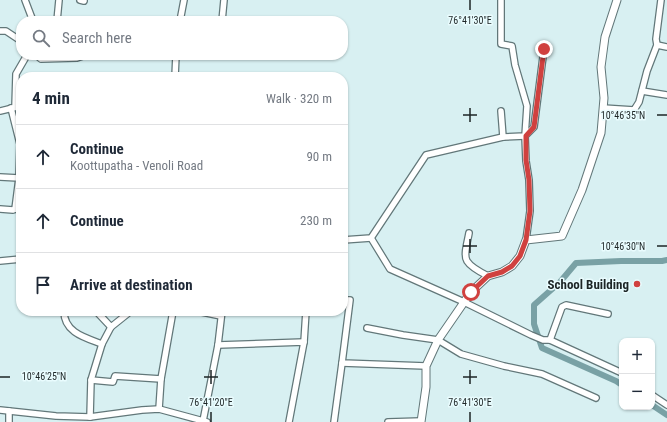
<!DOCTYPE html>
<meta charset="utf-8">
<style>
body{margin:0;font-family:"Roboto Condensed",sans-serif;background:#f6f6f7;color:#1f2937}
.controls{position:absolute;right:12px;bottom:12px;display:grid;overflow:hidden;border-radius:8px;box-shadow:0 1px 3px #0004}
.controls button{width:36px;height:36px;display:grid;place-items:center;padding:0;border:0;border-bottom:1px solid #e0e1e3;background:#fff;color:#1f2937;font:20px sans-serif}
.stop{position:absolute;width:12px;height:12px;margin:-9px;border:3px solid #d0413f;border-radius:50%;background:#fff}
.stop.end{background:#d0413f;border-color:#fff;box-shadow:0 1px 4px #0008}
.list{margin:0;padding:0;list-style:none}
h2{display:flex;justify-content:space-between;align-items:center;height:52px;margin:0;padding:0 16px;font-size:17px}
h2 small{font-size:13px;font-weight:400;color:#747a83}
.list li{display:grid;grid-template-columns:26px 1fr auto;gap:12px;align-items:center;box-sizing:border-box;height:64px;padding:0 16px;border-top:1px solid #e0e1e3}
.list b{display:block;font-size:15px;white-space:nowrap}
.list p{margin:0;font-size:13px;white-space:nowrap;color:#747a83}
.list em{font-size:13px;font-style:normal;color:#747a83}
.icon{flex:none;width:22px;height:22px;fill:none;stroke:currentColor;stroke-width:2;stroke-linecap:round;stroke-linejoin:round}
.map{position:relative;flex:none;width:667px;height:422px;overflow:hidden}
.search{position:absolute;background:#fff;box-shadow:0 1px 3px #0004;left:16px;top:16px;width:332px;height:44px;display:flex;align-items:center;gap:10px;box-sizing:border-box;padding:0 14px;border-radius:16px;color:#747a83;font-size:15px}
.panel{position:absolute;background:#fff;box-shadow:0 1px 3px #0004;left:16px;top:72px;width:332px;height:244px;border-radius:16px}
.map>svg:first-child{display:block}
</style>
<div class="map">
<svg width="667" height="422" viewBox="0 0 667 422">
<rect width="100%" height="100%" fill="#d8f0f2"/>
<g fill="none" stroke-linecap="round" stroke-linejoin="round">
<!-- canal -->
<g stroke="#79a1a5" stroke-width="6">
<path d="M622 385 616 381 542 348 534 324V305L560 282 576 263 621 261H662L667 260"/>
<path d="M652 405 667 415"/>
</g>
<defs>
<g id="minor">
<path d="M25 0 33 21"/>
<path d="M80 0 84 1V0"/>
<path d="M57 21 59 0"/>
<path d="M180 21 184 0"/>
<path d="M222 21 224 0"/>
<path d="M0 31H6L21 41"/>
<path d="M657 45 667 47"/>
<path d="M36 55 41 59 77 58 86 55"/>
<path d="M175 77 176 55"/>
<path d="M642 91 667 95"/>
<path d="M15 107 16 74 27 55"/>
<path d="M603 108 634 110 639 102 647 71 657 45 656 39 661 0"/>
<path d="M0 111 21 106"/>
<path d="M501 111 503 137"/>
<path d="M0 177 19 178"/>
<path d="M0 209 13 210 15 209 19 178 20 144 11 108"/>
<path d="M15 209 21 210"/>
<path d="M469 233C468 240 463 255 467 261 470 266 482 273 488 276"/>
<path d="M371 238 390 269 464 302 531 335 543 340H550L622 373"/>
<path d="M343 240 371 238 426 155 503 137 525 136 527 106 515 65 512 46 501 44V0"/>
<path d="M526 240 530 211 529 180 526 161 525 136 534 127 544 49"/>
<path d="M0 261 21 259"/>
<path d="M343 300H350L342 363 426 366"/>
<path d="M64 311C64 333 86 338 102 344"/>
<path d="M96 311 111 327 131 311"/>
<path d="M197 311 221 316"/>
<path d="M367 328 403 335 438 340 461 354 504 366 542 374 596 398"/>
<path d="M550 340 562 307 566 305 608 314"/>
<path d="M304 342 306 311"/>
<path d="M218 345 304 342 289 422"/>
<path d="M91 380 113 382 115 376 161 379"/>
<path d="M652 395 667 405"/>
<path d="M159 409 161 379 173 311H174"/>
<path d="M0 410 56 416 90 417 142 410 159 409 207 422"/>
<path d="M90 417 91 380 102 344 111 327"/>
<path d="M203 421 218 345 222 311"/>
<path d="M9 422V411"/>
<path d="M334 422 342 363"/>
<path d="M388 422 421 421"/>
</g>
<path id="tertiary" d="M421 422 426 387V366L438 340 471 292 488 276 502 272 512 266 520 256 526 240 562 236 582 190 601 133 604 98 601 67 605 37 617 0"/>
</defs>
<!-- minor casing -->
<use href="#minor" stroke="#627779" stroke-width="8"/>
<!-- tertiary casing -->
<use href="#tertiary" stroke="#627779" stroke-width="9"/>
<!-- minor -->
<use href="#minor" stroke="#fff" stroke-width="5.5"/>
<!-- tertiary -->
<use href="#tertiary" stroke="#fff" stroke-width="7"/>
</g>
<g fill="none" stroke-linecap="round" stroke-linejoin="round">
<!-- route -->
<path stroke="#d0413f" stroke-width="5" d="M471 292 488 276 502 272 512 266 520 256 526 240 530 211 529 180 526 160V136L534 127 544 49"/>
</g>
<!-- ticks -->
<path fill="none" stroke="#1d2526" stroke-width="1.5" d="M470 0V10M470 108V122M463 115H477M657 115H667M470 239V253M463 246H477M657 246H667M211 370V384M470 370V384M0 377H10M204 377H218M463 377H477M211 412V422M470 412V422"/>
<!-- markers -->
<circle fill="#d0413f" stroke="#e9fcfe" stroke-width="1.5" cx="637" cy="284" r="4"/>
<g text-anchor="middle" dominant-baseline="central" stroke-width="3" stroke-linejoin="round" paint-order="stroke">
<!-- poi labels -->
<g font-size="13" font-weight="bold" fill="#1d2526" stroke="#e9fcfe" text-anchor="end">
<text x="629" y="284">School Building</text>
</g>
</g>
<g font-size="10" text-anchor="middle" fill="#1d2526" stroke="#e9fcfe" stroke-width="3" stroke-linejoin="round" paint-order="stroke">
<text x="470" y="24">76°41'30"E</text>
<text x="623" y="119">10°46'35"N</text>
<text x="623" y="250">10°46'30"N</text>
<text x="44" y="380">10°46'25"N</text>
<text x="211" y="406">76°41'20"E</text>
<text x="470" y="406">76°41'30"E</text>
</g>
</svg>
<div class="controls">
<button>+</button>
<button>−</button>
</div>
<div class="stop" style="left:471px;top:292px"></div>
<div class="stop end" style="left:544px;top:49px"></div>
<div class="search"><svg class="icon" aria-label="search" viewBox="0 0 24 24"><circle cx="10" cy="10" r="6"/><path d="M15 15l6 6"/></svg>Search here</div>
<section class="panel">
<h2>4 min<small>Walk · 320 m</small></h2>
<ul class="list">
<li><svg class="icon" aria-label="ahead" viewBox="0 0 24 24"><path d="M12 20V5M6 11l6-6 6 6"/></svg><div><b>Continue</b><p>Koottupatha - Venoli Road</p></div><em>90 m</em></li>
<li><svg class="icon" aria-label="ahead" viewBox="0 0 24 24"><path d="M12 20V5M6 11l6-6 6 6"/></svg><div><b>Continue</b></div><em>230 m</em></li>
<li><svg class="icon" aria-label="arrive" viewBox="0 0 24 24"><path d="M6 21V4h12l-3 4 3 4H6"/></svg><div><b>Arrive at destination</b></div></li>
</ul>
</section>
</div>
